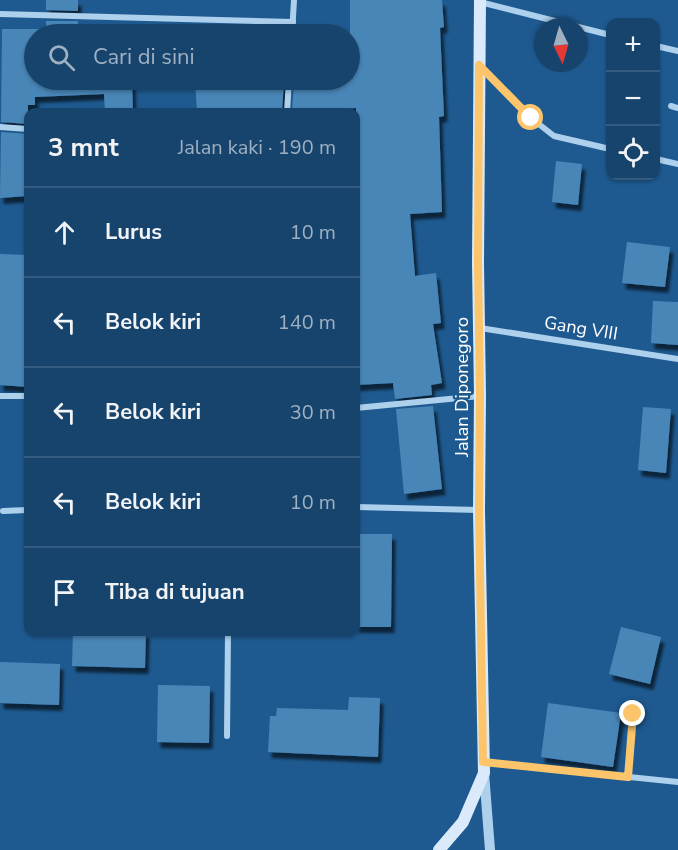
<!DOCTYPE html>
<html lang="id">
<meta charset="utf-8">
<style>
body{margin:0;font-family:"Nunito Sans",sans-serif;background:#234e74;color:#f1f3f6}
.controls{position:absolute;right:18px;top:18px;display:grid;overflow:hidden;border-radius:12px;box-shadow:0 2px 4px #0004}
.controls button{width:54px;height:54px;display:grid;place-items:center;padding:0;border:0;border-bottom:2px solid #355c7f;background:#16446c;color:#f1f3f6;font:30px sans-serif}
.compass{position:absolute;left:534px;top:18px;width:54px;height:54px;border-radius:50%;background:#16446c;box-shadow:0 2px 4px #0004;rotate:175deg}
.stop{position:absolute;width:18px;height:18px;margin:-14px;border:4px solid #fcc56c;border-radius:50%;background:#fff}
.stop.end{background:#fcc56c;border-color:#fff;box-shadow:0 2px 6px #0008}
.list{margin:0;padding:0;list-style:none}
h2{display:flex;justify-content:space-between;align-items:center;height:78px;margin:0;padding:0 24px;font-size:26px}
h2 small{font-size:20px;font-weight:400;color:#9eb0c2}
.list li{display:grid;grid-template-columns:39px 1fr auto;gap:18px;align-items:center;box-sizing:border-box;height:90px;padding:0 24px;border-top:2px solid #355c7f}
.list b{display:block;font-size:22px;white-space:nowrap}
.list em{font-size:20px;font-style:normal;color:#9eb0c2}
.icon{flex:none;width:33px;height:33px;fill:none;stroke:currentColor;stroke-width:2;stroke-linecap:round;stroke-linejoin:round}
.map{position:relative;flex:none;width:678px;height:850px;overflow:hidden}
.search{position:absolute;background:#16446c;box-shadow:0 2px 4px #0004;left:24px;top:24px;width:336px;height:66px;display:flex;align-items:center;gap:15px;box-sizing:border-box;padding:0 21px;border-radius:33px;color:#9eb0c2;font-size:22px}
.panel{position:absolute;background:#16446c;box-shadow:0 2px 4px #0004;left:24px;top:108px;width:336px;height:528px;border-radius:12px}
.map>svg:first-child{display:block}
</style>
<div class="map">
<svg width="678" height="850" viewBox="0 0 678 850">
<defs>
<filter id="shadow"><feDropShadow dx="3.5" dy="6" stdDeviation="1.5" flood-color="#0009"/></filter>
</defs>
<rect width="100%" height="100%" fill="#1e5a90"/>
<!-- building -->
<g fill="#4a86b8" filter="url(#shadow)">
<path d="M46 0H78V11L46 10Z"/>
<path d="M350 0H442L444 27 440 28 444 116 439 117 442 212 410 214 415 276 436 273 441 323 433 324 442 383 431 385 432 395 395 399 393 383 356 385V108L292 111 294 82 353 79 350 49Z"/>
<path d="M46 21H78V25L117 24V34H34V80H132L133 112H105L104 94 35 97V105H28V124L1 122 2 29H46Z"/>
<path d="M195 80H273V83L284 82 282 111 273 112H197Z"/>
<path d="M1 132 28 134V196L0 198Z"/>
<path d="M556 161 582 164 578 205 552 202Z"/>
<path d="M627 242 670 247 665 287 622 283Z"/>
<path d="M0 254 28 255V387L0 385Z"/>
<path d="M653 301 678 302V345L651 343Z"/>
<path d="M433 406 442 489 404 494 396 409Z"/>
<path d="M643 407 671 409 666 473 638 470Z"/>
<path d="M356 534H392L391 627H356Z"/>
<path d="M621 627 661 637 650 684 609 674Z"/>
<path d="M73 632H146L145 668 72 666Z"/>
<path d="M0 662 60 664 59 705 0 703Z"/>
<path d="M158 685 210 686 209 743 157 742Z"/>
<path d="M349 697 380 698 378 757 268 752 270 716H276L277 708 348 710Z"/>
<path d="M548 703 621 713 613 767 541 757Z"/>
</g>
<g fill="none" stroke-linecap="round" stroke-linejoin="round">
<!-- service -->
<path stroke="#add0ed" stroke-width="4.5" d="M628 777 633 714"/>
<!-- minor -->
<g stroke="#add0ed" stroke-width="6">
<path d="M480 2 610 35"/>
<path d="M0 14 293 22"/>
<path d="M292 34 294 0"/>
<path d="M656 46 678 51"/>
<path d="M481 67 531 118 554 136 610 149"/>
<path d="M671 106 678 108"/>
<path d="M287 112 289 80"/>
<path d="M0 127 28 129"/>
<path d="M656 159 678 164"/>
<path d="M480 328 678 359"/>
<path d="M0 396H28"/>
<path d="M356 408 480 396"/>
<path d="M356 507 479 510"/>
<path d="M3 511 28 510"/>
<path d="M227 736 228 632"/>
<path d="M483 762 678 782"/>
</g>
<!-- tertiary -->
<path stroke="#add0ed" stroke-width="10" d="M484 773 490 850"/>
<!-- secondary -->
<path stroke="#daeafa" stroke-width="12" d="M439 850 463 822 484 773 479 510 480 396 478 263 480 0"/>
</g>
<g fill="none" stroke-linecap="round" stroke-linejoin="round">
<!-- route -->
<path stroke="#fcc56c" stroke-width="8" d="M531 118 479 65 478 263 480 396 479 510 483 762 628 777 633 714"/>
</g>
<g text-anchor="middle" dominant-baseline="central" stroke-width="4.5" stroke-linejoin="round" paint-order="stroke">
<!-- street labels -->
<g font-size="18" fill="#fff" stroke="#1e5a90">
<text transform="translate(581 328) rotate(9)">Gang VIII</text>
<text transform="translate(462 387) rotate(-90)">Jalan Diponegoro</text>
</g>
</g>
</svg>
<div class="controls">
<button>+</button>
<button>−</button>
<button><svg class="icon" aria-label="locate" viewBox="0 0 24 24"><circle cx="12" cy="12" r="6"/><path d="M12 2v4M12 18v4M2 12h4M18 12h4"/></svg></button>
</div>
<svg class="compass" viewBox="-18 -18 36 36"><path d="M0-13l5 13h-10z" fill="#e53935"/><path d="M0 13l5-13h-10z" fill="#9eb0c2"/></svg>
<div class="stop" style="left:531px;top:118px"></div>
<div class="stop end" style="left:633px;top:714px"></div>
<div class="search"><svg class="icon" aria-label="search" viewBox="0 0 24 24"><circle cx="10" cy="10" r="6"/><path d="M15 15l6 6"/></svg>Cari di sini</div>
<section class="panel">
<h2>3 mnt<small>Jalan kaki · 190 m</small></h2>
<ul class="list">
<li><svg class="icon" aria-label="ahead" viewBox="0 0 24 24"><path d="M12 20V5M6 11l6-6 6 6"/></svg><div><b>Lurus</b></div><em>10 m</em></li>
<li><svg class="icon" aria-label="left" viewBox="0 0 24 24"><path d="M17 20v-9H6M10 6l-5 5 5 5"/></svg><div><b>Belok kiri</b></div><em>140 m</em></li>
<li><svg class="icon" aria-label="left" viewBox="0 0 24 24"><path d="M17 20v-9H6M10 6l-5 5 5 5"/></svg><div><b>Belok kiri</b></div><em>30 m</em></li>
<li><svg class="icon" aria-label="left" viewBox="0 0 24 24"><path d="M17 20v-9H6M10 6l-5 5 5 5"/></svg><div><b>Belok kiri</b></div><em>10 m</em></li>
<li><svg class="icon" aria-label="arrive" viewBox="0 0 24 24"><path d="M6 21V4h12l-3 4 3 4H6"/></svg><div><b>Tiba di tujuan</b></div></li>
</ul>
</section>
</div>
